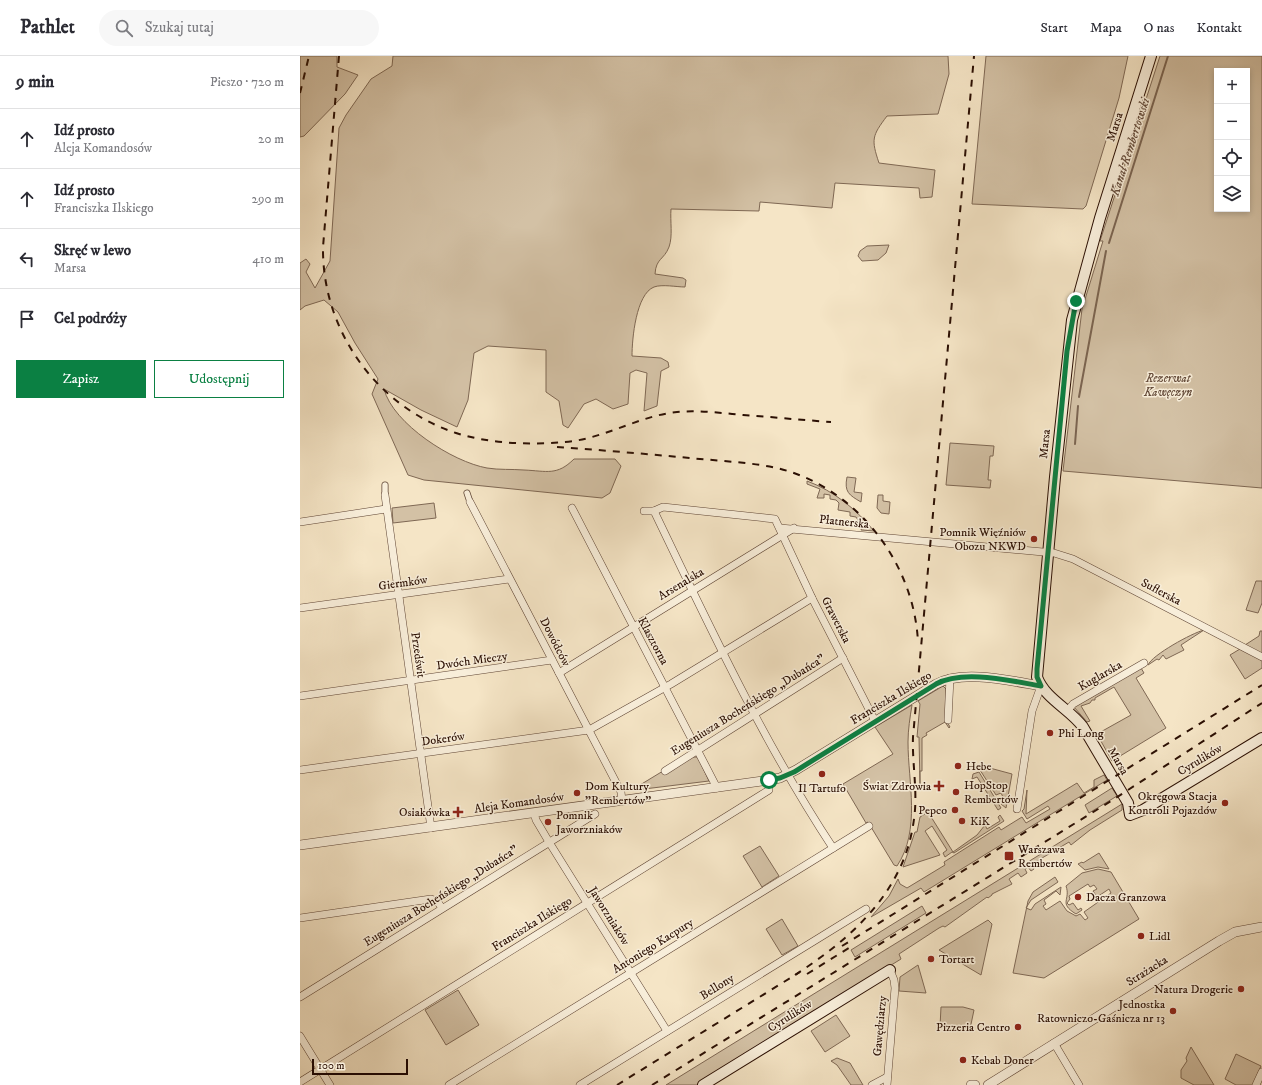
<!DOCTYPE html>
<html lang="pl">
<meta charset="utf-8">
<style>
body{margin:0;font-family:"IM FELL DW Pica",serif;background:#f7f7f7;color:#2b2b33}
.controls{position:absolute;right:12px;top:12px;display:grid;overflow:hidden;border-radius:0px;box-shadow:0 2px 6px #0003}
.controls button{width:36px;height:36px;display:grid;place-items:center;padding:0;border:0;border-bottom:1px solid #e1e1e2;background:#fff;color:#2b2b33;font:20px sans-serif}
.scale{position:absolute;left:12px;bottom:10px;width:96px;box-sizing:border-box;padding-left:4px;border:2px solid #2b0f03;border-top:0;font-size:11px;line-height:14px;white-space:nowrap;color:#2b0f03;-webkit-text-stroke:3px #f8eeda;paint-order:stroke}
.stop{position:absolute;width:12px;height:12px;margin:-9px;border:3px solid #0b8043;border-radius:50%;background:#fff}
.stop.end{background:#0b8043;border-color:#fff;box-shadow:0 1px 4px #0008}
.list{margin:0;padding:0;list-style:none}
h2{display:flex;justify-content:space-between;align-items:center;height:52px;margin:0;padding:0 16px;font-size:17px}
h2 small{font-size:13px;font-weight:400;color:#7c7c81}
.list li{display:grid;grid-template-columns:26px 1fr auto;gap:12px;align-items:center;box-sizing:border-box;height:60px;padding:0 16px;border-top:1px solid #e1e1e2}
.list b{display:block;font-size:15px;white-space:nowrap}
.list p{margin:0;font-size:13px;white-space:nowrap;color:#7c7c81}
.list em{font-size:13px;font-style:normal;color:#7c7c81}
.actions{display:flex;gap:8px;padding:12px 16px}
.actions a{flex:1;padding:9px 0;border:1px solid #0b8043;border-radius:0px;text-align:center;font-size:14px;color:#0b8043}
.actions .main{background:#0b8043;color:#fff}
.icon{flex:none;width:22px;height:22px;fill:none;stroke:currentColor;stroke-width:2;stroke-linecap:round;stroke-linejoin:round}
.map{position:relative;flex:none;width:962px;height:1029px;overflow:hidden}
header{display:flex;align-items:center;gap:24px;box-sizing:border-box;height:56px;padding:0 20px;background:#fff;border-bottom:1px solid #e1e1e2}
header strong{font-size:19px}
nav{display:flex;gap:22px;margin-inline-start:auto;font-size:14px}
.search{width:280px;height:36px;background:#f7f7f7;display:flex;align-items:center;gap:10px;box-sizing:border-box;padding:0 14px;border-radius:22px;color:#7c7c81;font-size:15px}
main{display:flex}
aside{flex:1;background:#fff}
.map>svg:first-child{display:block}
</style>
<header>
<strong>Pathlet</strong>
<div class="search"><svg class="icon" aria-label="search" viewBox="0 0 24 24"><circle cx="10" cy="10" r="6"/><path d="M15 15l6 6"/></svg>Szukaj tutaj</div>
<nav><a>Start</a><a>Mapa</a><a>O nas</a><a>Kontakt</a></nav>
</header>
<main>
<aside>
<h2>9 min<small>Pieszo · 720 m</small></h2>
<ul class="list">
<li><svg class="icon" aria-label="ahead" viewBox="0 0 24 24"><path d="M12 20V5M6 11l6-6 6 6"/></svg><div><b>Idź prosto</b><p>Aleja Komandosów</p></div><em>20 m</em></li>
<li><svg class="icon" aria-label="ahead" viewBox="0 0 24 24"><path d="M12 20V5M6 11l6-6 6 6"/></svg><div><b>Idź prosto</b><p>Franciszka Ilskiego</p></div><em>290 m</em></li>
<li><svg class="icon" aria-label="left" viewBox="0 0 24 24"><path d="M17 20v-9H6M10 6l-5 5 5 5"/></svg><div><b>Skręć w lewo</b><p>Marsa</p></div><em>410 m</em></li>
<li><svg class="icon" aria-label="arrive" viewBox="0 0 24 24"><path d="M6 21V4h12l-3 4 3 4H6"/></svg><div><b>Cel podróży</b></div></li>
</ul>
<div class="actions"><a class="main">Zapisz</a><a>Udostępnij</a></div>
</aside>
<div class="map">
<svg width="962" height="1029" viewBox="0 0 962 1029">
<rect width="100%" height="100%" fill="#f5e5c6"/>
<filter id="stains"><feTurbulence type="fractalNoise" baseFrequency=".005" numOctaves="4"/><feColorMatrix values="0 0 0 0 .2 0 0 0 0 .09 0 0 0 0 .02 0 0 0 .5 -.17"/></filter>
<radialGradient id="worn" r=".72"><stop offset=".6" stop-color="#630" stop-opacity="0"/><stop offset="1" stop-color="#630" stop-opacity=".3"/></radialGradient>
<!-- green -->
<g fill="#d3c1a5" stroke="#7f6854" fill-rule="evenodd">
<path d="M0 0H37V11L58 19 45 38 4 80 0 81Z"/>
<path d="M93 0H648L649 18 638 58 587 60C572 80 571 83 579 107L635 114 632 141 620 142 619 132 535 127 532 152 460 146 459 155 371 153C370 165 373 180 369 191 364 204 356 202 355 218L383 222 386 224 385 231C377 231 362 228 354 231 336 238 332 283 332 300L361 302 368 306 369 311 361 315 357 350 344 355 347 317 336 314 330 317 328 348 313 353 296 343 284 348 268 372 263 369 259 345 246 336V294L188 290 174 297 168 344 157 371 121 354 84 333C93 368 153 406 187 412 199 414 212 413 224 414 247 415 257 420 274 403H315L321 410 310 437 302 442 124 424 108 419 72 338 78 323 55 287 38 256 24 244 5 250 0 254V207L6 203 10 208 6 216 15 232 30 205 39 72 46 59 71 23 92 10Z"/>
<path d="M686 0H828L819 42 786 150 783 153 672 148Z"/>
<path d="M860 0H962V432L763 415 782 253 803 185H800ZM917 15H947V153H917Z"/>
<path d="M589 189 586 197 578 204 562 205 558 200 560 195 567 190Z"/>
<path d="M650 387 694 390 693 400H690L688 424H691L690 432 646 429Z"/>
<path d="M547 421 556 422 554 436 562 437 561 446C549 439 544 436 547 421Z"/>
<path d="M507 425C534 435 556 453 574 475L561 474 562 471 558 469V464L556 461 550 460V456L538 454 539 447 536 444 530 443V439L524 438V442H517L520 433 507 428Z"/>
<path d="M578 439H583V445L590 446 589 458 581 457 577 452Z"/>
<path d="M134 447 136 462 93 467 92 452Z"/>
<path d="M956 525H962V547L958 557 946 554Z"/>
<path d="M904 574 881 589 884 594 866 603 863 599 859 604 857 603 848 609C852 599 892 577 904 574Z"/>
<path d="M960 575H962V598L945 589 959 580Z"/>
<path d="M940 593 962 604V612L945 623 930 599Z"/>
<path d="M841 612 844 617 836 622 866 672 812 705 797 678 831 659 814 631 795 642V644H792L790 647 781 650 790 665 787 666 774 651Z"/>
<path d="M643 630 646 633V664L650 671 649 672 645 666 626 677 627 679 622 682V715H620V729L619 681H617L620 648 618 645Z"/>
<path d="M612 649C610 661 608 674 608 686 608 726 621 774 597 810L594 809 568 766 566 767 543 728 593 698 575 671Z"/>
<path d="M393 701H398L409 725 336 734 335 732 363 715Z"/>
<path d="M686 711 712 718 706 752 701 748 705 745 701 737 696 739 680 714Z"/>
<path d="M679 716 701 752 698 754 677 721 672 723 673 718Z"/>
<path d="M804 719 807 724 624 836 621 832 571 861 589 840 598 823 600 828 607 832 645 809 644 806 699 771 701 774 722 761 726 767 750 753 748 750 727 763 722 755 724 753 727 734 726 758 777 727 784 737 794 731V724Z"/>
<path d="M812 732 817 740 789 757 785 749Z"/>
<path d="M822 748V754L790 774 771 789 769 786 732 808 734 813 731 815 728 811 725 813 727 817 721 821 718 817 709 823 712 828 692 838V839L688 842 687 841 645 871 643 870 639 872 599 898 601 903 397 1029H366Z"/>
<path d="M628 756 653 796 677 779 685 769 687 773 700 765 698 761 700 759 704 765 654 797 652 796 645 801 643 797 647 794 632 770 625 775 640 799 603 811 615 776H617L620 761Z"/>
<path d="M460 790 479 820 462 831 443 800Z"/>
<path d="M799 797 809 813 798 811 785 814 778 808 782 806 783 807Z"/>
<path d="M798 813 811 816 839 863 744 922 713 917 728 845 733 836 755 821 758 826 731 844 726 852 731 854 735 848 761 831 760 839 756 835 744 844 746 848 743 850 746 854 760 845 767 855 776 860 780 858 785 864 788 862 784 856 811 837 809 833 797 841 793 835 797 833 794 829 790 831 788 828 769 840 770 843 767 847 769 849 773 847 778 854 781 852 782 854 776 858C758 847 771 844 766 830L782 817Z"/>
<path d="M622 850 626 857 555 901 551 894Z"/>
<path d="M482 863 498 890 482 899 466 873Z"/>
<path d="M688 864 692 868 681 919 639 894Z"/>
<path d="M618 909 626 937 599 935 600 921Z"/>
<path d="M158 934 179 969 146 989 125 954Z"/>
<path d="M641 951H663L674 954 670 973 640 971Z"/>
<path d="M536 959 550 980 525 996 511 975Z"/>
<path d="M891 991 914 1029H894L881 1022V1014L887 1005 886 1002Z"/>
<path d="M936 998 961 1010 953 1029H936L925 1023Z"/>
<path d="M537 1002 550 1007 563 1029H551L537 1009 531 1005Z"/>
</g>
<g fill="none" stroke-linecap="round" stroke-linejoin="round">
<!-- stream -->
<g stroke="#7b6450" stroke-width="2">
<path d="M809 187 868 0"/>
<path d="M779 341 806 195"/>
<path d="M775 388 778 350"/>
</g>
<defs>
<g id="pedestrian">
<path d="M167 437 170 446"/>
<path d="M85 439V429"/>
</g>
<g id="minor">
<path d="M85 439 131 772"/>
<path d="M170 446 321 736 322 745"/>
<path d="M272 452 417 732"/>
<path d="M344 455H354L363 451 475 463 512 542 575 665"/>
<path d="M354 455C409 569 463 686 533 792"/>
<path d="M0 466 86 453"/>
<path d="M480 472 754 497 773 503 962 601"/>
<path d="M0 552 209 523"/>
<path d="M259 617 494 472"/>
<path d="M0 640 252 604"/>
<path d="M768 654 773 648 844 607"/>
<path d="M648 664 650 622"/>
<path d="M0 714 289 674 371 628 512 542"/>
<path d="M365 715 543 602"/>
<path d="M717 753 732 655 741 630"/>
<path d="M234 757 236 764 249 786 367 975"/>
<path d="M0 862 131 843 137 845 142 852"/>
<path d="M0 941 295 758"/>
<path d="M0 980 30 1029"/>
<path d="M754 987 779 1029"/>
<path d="M0 1026 461 739 469 734V724"/>
<path d="M149 1029 569 770"/>
<path d="M280 1029 566 853"/>
<path d="M572 1029 587 1021"/>
<path d="M587 1029 595 932 594 924 590 914"/>
<path d="M956 1029 962 1016"/>
</g>
<g id="tertiary">
<path d="M0 789 469 724 480 722 496 714 636 628C663 613 711 625 741 630"/>
<path d="M671 1029H675"/>
<path d="M688 1029 919 885 935 876 962 871"/>
</g>
<g id="secondary">
<path d="M851 0 800 162 772 264 755 421 737 621C745 643 770 653 783 671L828 747 830 759 843 754 962 682"/>
<path d="M403 1029 590 914"/>
</g>
</defs>
<!-- pedestrian casing -->
<use href="#pedestrian" stroke="#5e4434" stroke-width="7"/>
<!-- minor casing -->
<use href="#minor" stroke="#5e4434" stroke-width="8"/>
<!-- tertiary casing -->
<use href="#tertiary" stroke="#5e4434" stroke-width="10"/>
<!-- secondary casing -->
<use href="#secondary" stroke="#2b0f03" stroke-width="12"/>
<!-- pedestrian -->
<use href="#pedestrian" stroke="#f8eeda" stroke-width="5.5"/>
<!-- minor -->
<use href="#minor" stroke="#f8eeda" stroke-width="7"/>
<!-- tertiary -->
<use href="#tertiary" stroke="#f8eeda" stroke-width="9"/>
<!-- secondary -->
<use href="#secondary" stroke="#f8eeda" stroke-width="10"/>
<!-- rail -->
<g stroke="#2b0f03" stroke-width="2" stroke-dasharray="7 7" stroke-linecap="butt">
<path d="M39 0 23 191C22 275 77 351 156 377 191 388 230 389 265 386 304 383 338 360 377 356 399 354 421 357 443 359 472 361 501 364 531 366"/>
<path d="M0 37 9 0"/>
<path d="M257 391C301 394 346 398 390 402 419 405 449 406 477 412 556 431 614 506 618 586"/>
<path d="M542 890 962 629"/>
<path d="M507 918 552 890"/>
<path d="M495 919C552 882 605 835 614 763 618 736 612 708 613 681L674 0"/>
<path d="M317 1029 500 916"/>
<path d="M352 1029 811 745 962 647"/>
</g>
</g>
<g fill="none" stroke-linecap="round" stroke-linejoin="round">
<!-- route -->
<path stroke="#0b8043" stroke-width="5" d="M469 724 480 722 494 716 636 628C663 613 711 625 741 630L737 621V613L767 295 776 245"/>
</g>
<!-- markers -->
<g fill="#8f2418" stroke="#f8eeda" stroke-width="1.5">
<circle cx="734" cy="483" r="4"/>
<circle cx="750" cy="677" r="4"/>
<circle cx="658" cy="710" r="4"/>
<circle cx="522" cy="718" r="4"/>
<path d="M637 724h4v4h4v4h-4v4h-4v-4h-4v-4h4z"/>
<circle cx="656" cy="736" r="4"/>
<circle cx="277" cy="737" r="4"/>
<circle cx="925" cy="747" r="4"/>
<circle cx="655" cy="754" r="4"/>
<path d="M156 750h4v4h4v4h-4v4h-4v-4h-4v-4h4z"/>
<circle cx="662" cy="765" r="4"/>
<circle cx="248" cy="766" r="4"/>
<rect x="704" y="795" width="10" height="10" rx="2"/>
<circle cx="778" cy="841" r="4"/>
<circle cx="841" cy="880" r="4"/>
<circle cx="631" cy="903" r="4"/>
<circle cx="941" cy="933" r="4"/>
<circle cx="873" cy="955" r="4"/>
<circle cx="718" cy="971" r="4"/>
<circle cx="663" cy="1004" r="4"/>
</g>
<g text-anchor="middle" dominant-baseline="central" stroke-width="3" stroke-linejoin="round" paint-order="stroke">
<!-- street labels -->
<g font-size="12" fill="#2b0f03" stroke="#f8eeda">
<text transform="translate(815 71) rotate(-72)">Marsa</text>
<text transform="translate(745 388) rotate(-84)">Marsa</text>
<text transform="translate(544 466) rotate(6)">Płatnerska</text>
<text transform="translate(103 527) rotate(-8)">Giermków</text>
<text transform="translate(381 528) rotate(-31)">Arsenalska</text>
<text transform="translate(861 536) rotate(28)">Suflerska</text>
<text transform="translate(536 564) rotate(63)">Grawerska</text>
<text transform="translate(353 585) rotate(62)">Klasztorna</text>
<text transform="translate(255 586) rotate(63)">Dowódców</text>
<text transform="translate(118 599) rotate(82)">Przedświt</text>
<text transform="translate(172 605) rotate(-8)">Dwóch Mieczy</text>
<text transform="translate(800 620) rotate(-30)">Kuglarska</text>
<text transform="translate(591 642) rotate(-31)">Franciszka Ilskiego</text>
<text transform="translate(448 649) rotate(-32)">Eugeniusza Bocheńskiego „Dubańca”</text>
<text transform="translate(143 683) rotate(-8)">Dokerów</text>
<text transform="translate(900 704) rotate(-31)">Cyrulików</text>
<text transform="translate(818 705) rotate(60)">Marsa</text>
<text transform="translate(219 747) rotate(-8)">Aleja Komandosów</text>
<text transform="translate(141 840) rotate(-32)">Eugeniusza Bocheńskiego „Dubańca”</text>
<text transform="translate(309 860) rotate(58)">Jaworzniaków</text>
<text transform="translate(232 868) rotate(-32)">Franciszka Ilskiego</text>
<text transform="translate(353 890) rotate(-32)">Antoniego Kacpury</text>
<text transform="translate(847 915) rotate(-32)">Strażacka</text>
<text transform="translate(417 931) rotate(-32)">Bellony</text>
<text transform="translate(490 960) rotate(-32)">Cyrulików</text>
<text transform="translate(580 970) rotate(-85)">Gawędziarzy</text>
</g>
<!-- park labels -->
<g font-size="12" font-style="italic" fill="#664d3c" stroke="#f8eeda">
<text x="868" y="322">Rezerwat<tspan x="868" dy="14">Kawęczyn</tspan></text>
</g>
<!-- poi labels -->
<g font-size="12" fill="#2b0f03" stroke="#f8eeda" text-anchor="start">
<text x="726" y="476" text-anchor="end">Pomnik Więźniów<tspan x="726" dy="14">Obozu NKWD</tspan></text>
<text x="758" y="677">Phi Long</text>
<text x="666" y="710">Hebe</text>
<text x="664" y="729">HopStop<tspan x="664" dy="14">Rembertów</tspan></text>
<text x="285" y="730">Dom Kultury<tspan x="285" dy="14">"Rembertów"</tspan></text>
<text x="631" y="730" text-anchor="end">Świat Zdrowia</text>
<text x="522" y="732" text-anchor="middle">Il Tartufo</text>
<text x="917" y="740" text-anchor="end">Okręgowa Stacja<tspan x="917" dy="14">Kontroli Pojazdów</tspan></text>
<text x="647" y="754" text-anchor="end">Pepco</text>
<text x="150" y="756" text-anchor="end">Osiakówka</text>
<text x="256" y="759">Pomnik<tspan x="256" dy="14">Jaworzniaków</tspan></text>
<text x="670" y="765">KiK</text>
<text x="718" y="793">Warszawa<tspan x="718" dy="14">Rembertów</tspan></text>
<text x="786" y="841">Dacza Granzowa</text>
<text x="849" y="880">Lidl</text>
<text x="639" y="903">Tortart</text>
<text x="933" y="933" text-anchor="end">Natura Drogerie</text>
<text x="865" y="948" text-anchor="end">Jednostka<tspan x="865" dy="14">Ratowniczo-Gaśnicza nr 13</tspan></text>
<text x="710" y="971" text-anchor="end">Pizzeria Centro</text>
<text x="671" y="1004">Kebab Doner</text>
</g>
<!-- water labels -->
<g font-size="13" font-style="italic" fill="#674e3d" stroke="#f8eeda">
<text transform="translate(830 91) rotate(-72)">Kanał Rembertowski</text>
</g>
</g>
<rect width="100%" height="100%" filter="url(#stains)"/>
<rect width="100%" height="100%" fill="url(#worn)"/>
</svg>
<div class="controls">
<button>+</button>
<button>−</button>
<button><svg class="icon" aria-label="locate" viewBox="0 0 24 24"><circle cx="12" cy="12" r="6"/><path d="M12 2v4M12 18v4M2 12h4M18 12h4"/></svg></button>
<button><svg class="icon" aria-label="layers" viewBox="0 0 24 24"><path d="M12 4l9 5-9 5-9-5zM3 14l9 5 9-5"/></svg></button>
</div>
<div class="scale">100 m</div>
<div class="stop" style="left:469px;top:724px"></div>
<div class="stop end" style="left:776px;top:245px"></div>
</div>
</main>
